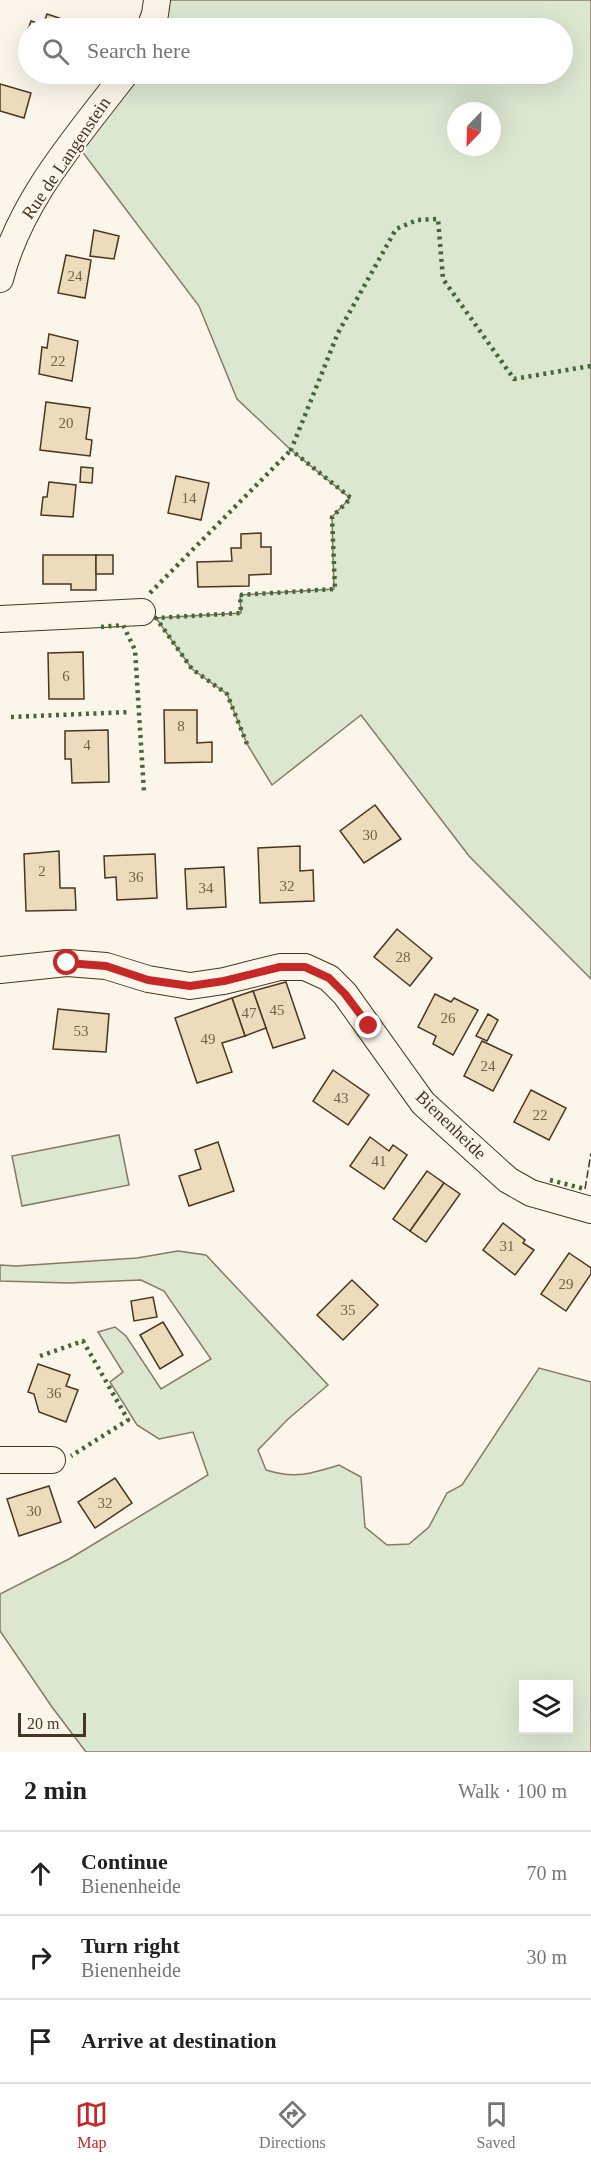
<!DOCTYPE html>
<meta charset="utf-8">
<style>
body{margin:0;font-family:Georgia,serif;background:#f2f2f2;color:#222}
.controls{position:absolute;right:18px;bottom:18px;display:grid;overflow:hidden;border-radius:0px;box-shadow:0 6px 24px #0002}
.controls button{width:54px;height:54px;display:grid;place-items:center;padding:0;border:0;border-bottom:2px solid #e0e0e0;background:#fff;color:#222;font:30px sans-serif}
.compass{position:absolute;left:447px;top:102px;width:54px;height:54px;border-radius:50%;background:#fff;box-shadow:0 6px 24px #0002;rotate:203deg}
.scale{position:absolute;left:18px;bottom:15px;width:68px;box-sizing:border-box;padding-left:6px;border:3px solid #4a3520;border-top:0;font-size:16px;line-height:21px;white-space:nowrap;color:#4a3520;-webkit-text-stroke:4px #fbf6e9;paint-order:stroke}
.stop{position:absolute;width:18px;height:18px;margin:-14px;border:4px solid #c62828;border-radius:50%;background:#fff}
.stop.end{background:#c62828;border-color:#fff;box-shadow:0 2px 6px #0008}
.list{margin:0;padding:0;list-style:none}
h2{display:flex;justify-content:space-between;align-items:center;height:78px;margin:0;padding:0 24px;font-size:26px}
h2 small{font-size:20px;font-weight:400;color:#767676}
.list li{display:grid;grid-template-columns:39px 1fr auto;gap:18px;align-items:center;box-sizing:border-box;height:84px;padding:0 24px;border-top:2px solid #e0e0e0}
.list b{display:block;font-size:22px;white-space:nowrap}
.list p{margin:0;font-size:20px;white-space:nowrap;color:#767676}
.list em{font-size:20px;font-style:normal;color:#767676}
.icon{flex:none;width:33px;height:33px;fill:none;stroke:currentColor;stroke-width:2;stroke-linecap:round;stroke-linejoin:round}
.map{position:relative;flex:none;width:591px;height:1752px;overflow:hidden}
.search{position:absolute;background:#fff;box-shadow:0 6px 24px #0002;left:18px;right:18px;top:18px;height:66px;display:flex;align-items:center;gap:15px;box-sizing:border-box;padding:0 21px;border-radius:33px;color:#767676;font-size:22px}
.sheet{height:330px;background:#fff}
nav{display:flex;justify-content:space-around;align-items:center;box-sizing:border-box;height:84px;border-top:2px solid #e0e0e0;background:#fff;font-size:16px;color:#767676}
nav a{display:grid;justify-items:center;gap:3px}
nav .on{color:#c62828}
.map>svg:first-child{display:block}
</style>
<div class="map">
<svg width="591" height="1752" viewBox="0 0 591 1752">
<rect width="100%" height="100%" fill="#fbf6e9"/>
<!-- green -->
<g fill="#dce7d0" stroke="#887966" stroke-width="1.5" fill-rule="evenodd">
<path d="M165 0H591V979L469 856 361 715 272 785 247 744 227 694 192 669 156 618 241 613 240 595 334 589 332 517 350 498 291 450 237 399 199 306 81 150 138 74H562V28H163ZM456 111H492V147H456Z"/>
<path d="M119 1135 129 1185 22 1206 12 1156Z"/>
<path d="M178 1251 206 1255 328 1385 287 1420 258 1450 266 1470C294 1479 311 1474 339 1465L361 1477 365 1527 387 1545 409 1544 429 1527 447 1493 462 1485 539 1368 591 1382V1752H86L52 1707 0 1631V1594L69 1559 208 1475 193 1432 159 1439 137 1425 110 1382 123 1372 98 1332 115 1327 126 1336 161 1389 211 1359 164 1291 141 1280 68 1283 0 1281V1265L16 1266 137 1258ZM524 1684H568V1730H524Z"/>
</g>
<!-- building -->
<g fill="#ecdcbc" stroke="#4a3520" stroke-width="1.5">
<path d="M47 14 65 20 62 28H28V51L22 48 31 21 43 25Z"/>
<path d="M0 84 31 93 24 118 0 111Z"/>
<path d="M94 230 119 236 114 259 90 256Z"/>
<path d="M66 255 91 260 85 298 58 293Z"/>
<path d="M49 334 78 341 72 381 39 374 42 347 47 348Z"/>
<path d="M46 402 90 408 86 439 92 440 90 456 40 450Z"/>
<path d="M81 467 93 468 92 483 80 482Z"/>
<path d="M176 476 209 483 201 520 168 513Z"/>
<path d="M49 482 76 485 73 517 41 515 43 497H47Z"/>
<path d="M261 533V547H271V574L249 575V586L198 587 197 562 232 561 231 548H241V534Z"/>
<path d="M43 555H96V590H71V584H43Z"/>
<rect x="96" y="555" width="17" height="19"/>
<path d="M83 652 84 699H49L48 653Z"/>
<path d="M164 710H197V743L212 742V762L165 763Z"/>
<path d="M108 730 109 782 72 783 71 759H65V731Z"/>
<path d="M375 805 401 839 364 863 340 831Z"/>
<path d="M300 846V871L313 870 314 901 260 903 258 848Z"/>
<path d="M59 851 60 888H75L76 910 26 911 24 854Z"/>
<path d="M155 854 157 898 117 900 116 877 105 878 104 856Z"/>
<path d="M224 867 226 907 187 909 185 869Z"/>
<path d="M397 929 432 958 410 986 374 957Z"/>
<path d="M286 982 305 1038 273 1048 253 991Z"/>
<path d="M253 991 266 1028 245 1036 232 998Z"/>
<path d="M435 994 451 1002 454 998 478 1010 453 1055 433 1044 436 1036 418 1027Z"/>
<path d="M232 998 245 1036 222 1043 232 1072 197 1083 175 1018Z"/>
<path d="M58 1009 109 1014 106 1052 53 1049Z"/>
<path d="M488 1014 498 1020 487 1041 476 1036Z"/>
<path d="M482 1041 512 1055 493 1091 464 1076Z"/>
<path d="M333 1070 369 1095 348 1125 313 1101Z"/>
<path d="M531 1090 566 1108 549 1140 514 1122Z"/>
<path d="M370 1137 389 1151 393 1145 407 1155 384 1189 350 1166Z"/>
<path d="M218 1142 234 1191 189 1206 179 1176 201 1169 195 1150Z"/>
<path d="M427 1171 444 1183 410 1231 393 1219Z"/>
<path d="M444 1183 460 1194 426 1242 410 1231Z"/>
<path d="M503 1223 525 1240 523 1243 534 1250 515 1275 483 1250Z"/>
<path d="M569 1253 591 1268V1274L566 1311 541 1294Z"/>
<path d="M352 1280 378 1305 343 1340 317 1315Z"/>
<path d="M153 1297 157 1317 134 1321 131 1301Z"/>
<path d="M163 1322 183 1355 160 1369 140 1335Z"/>
<path d="M38 1364 70 1375 66 1386 78 1390 66 1422 39 1412 34 1394 28 1392Z"/>
<path d="M115 1478 132 1503 95 1528 78 1502Z"/>
<path d="M49 1486 61 1522 19 1536 7 1499Z"/>
</g>
<g fill="none" stroke-linecap="round" stroke-linejoin="round">
<defs>
<g id="minor">
<path d="M150 28 155 14 157 0"/>
<path d="M0 279C20 200 77 137 125 74"/>
<path d="M0 619 142 612"/>
<path d="M0 970 67 963 106 966 148 979 190 986 224 981 280 967H305L329 978 345 994 423 1103 508 1180 531 1193 591 1210"/>
<path d="M0 1460H52"/>
</g>
</defs>
<!-- minor casing -->
<use href="#minor" stroke="#4a3520" stroke-width="28"/>
<!-- minor -->
<use href="#minor" stroke="#fbf6e9" stroke-width="26"/>
<!-- hedge -->
<g stroke="#436837" stroke-width="4.5" stroke-dasharray="3 4.5" stroke-linecap="butt">
<path d="M150 593 291 450"/>
<path d="M101 627 123 625 135 650 144 792"/>
<path d="M11 717 130 712"/>
<path d="M247 744 227 694 192 669 156 618 241 613 240 595 335 589 332 517 351 498 291 450 338 333 396 229 417 220 438 219 443 279 514 379 591 366"/>
<path d="M550 1180 585 1189"/>
<path d="M40 1356 83 1341 128 1420 71 1456"/>
</g>
<!-- fence -->
<path stroke="#4a3520" stroke-width="1.5" stroke-dasharray="8 3" stroke-linecap="butt" d="M585 1189 591 1153"/>
</g>
<g fill="none" stroke-linecap="round" stroke-linejoin="round">
<!-- route -->
<path stroke="#c62828" stroke-width="8" d="M67 963 106 966 148 980 190 986 224 981 280 967H305L329 978 345 994 369 1026"/>
</g>
<g text-anchor="middle" dominant-baseline="central" stroke-width="4.5" stroke-linejoin="round" paint-order="stroke">
<!-- number labels -->
<g font-size="15" fill="#725f47">
<text x="75" y="276">24</text>
<text x="58" y="361">22</text>
<text x="66" y="423">20</text>
<text x="189" y="498">14</text>
<text x="66" y="676">6</text>
<text x="181" y="726">8</text>
<text x="87" y="745">4</text>
<text x="370" y="835">30</text>
<text x="42" y="871">2</text>
<text x="136" y="877">36</text>
<text x="287" y="886">32</text>
<text x="206" y="888">34</text>
<text x="403" y="957">28</text>
<text x="277" y="1010">45</text>
<text x="249" y="1013">47</text>
<text x="448" y="1018">26</text>
<text x="81" y="1031">53</text>
<text x="208" y="1039">49</text>
<text x="488" y="1066">24</text>
<text x="341" y="1098">43</text>
<text x="540" y="1115">22</text>
<text x="379" y="1161">41</text>
<text x="507" y="1246">31</text>
<text x="566" y="1284">29</text>
<text x="348" y="1310">35</text>
<text x="54" y="1393">36</text>
<text x="105" y="1503">32</text>
<text x="34" y="1511">30</text>
</g>
<!-- street labels -->
<g font-size="18" fill="#4a3520" stroke="#fbf6e9">
<text transform="translate(66 158) rotate(-56)">Rue de Langenstein</text>
<text transform="translate(451 1125) rotate(44)">Bienenheide</text>
</g>
</g>
</svg>
<div class="controls">
<button><svg class="icon" aria-label="layers" viewBox="0 0 24 24"><path d="M12 4l9 5-9 5-9-5zM3 14l9 5 9-5"/></svg></button>
</div>
<svg class="compass" viewBox="-18 -18 36 36"><path d="M0-13l5 13h-10z" fill="#e53935"/><path d="M0 13l5-13h-10z" fill="#767676"/></svg>
<div class="scale">20 m</div>
<div class="stop" style="left:67px;top:963px"></div>
<div class="stop end" style="left:369px;top:1026px"></div>
<div class="search"><svg class="icon" aria-label="search" viewBox="0 0 24 24"><circle cx="10" cy="10" r="6"/><path d="M15 15l6 6"/></svg>Search here</div>
</div>
<section class="sheet">
<h2>2 min<small>Walk · 100 m</small></h2>
<ul class="list">
<li><svg class="icon" aria-label="ahead" viewBox="0 0 24 24"><path d="M12 20V5M6 11l6-6 6 6"/></svg><div><b>Continue</b><p>Bienenheide</p></div><em>70 m</em></li>
<li><svg class="icon" aria-label="right" viewBox="0 0 24 24"><path d="M7 20v-9h11M14 6l5 5-5 5"/></svg><div><b>Turn right</b><p>Bienenheide</p></div><em>30 m</em></li>
<li><svg class="icon" aria-label="arrive" viewBox="0 0 24 24"><path d="M6 21V4h12l-3 4 3 4H6"/></svg><div><b>Arrive at destination</b></div></li>
</ul>
</section>
<nav>
<a class="on"><svg class="icon" aria-label="map" viewBox="0 0 24 24"><path d="M3 6l6-2 6 2 6-2v14l-6 2-6-2-6 2zM9 4v14M15 6v14"/></svg>Map</a>
<a><svg class="icon" aria-label="directions" viewBox="0 0 24 24"><path d="M12 3l9 9-9 9-9-9zM9 14v-3h6M13 9l2 2-2 2"/></svg>Directions</a>
<a><svg class="icon" aria-label="saved" viewBox="0 0 24 24"><path d="M7 4h10v16l-5-4-5 4z"/></svg>Saved</a>
</nav>
